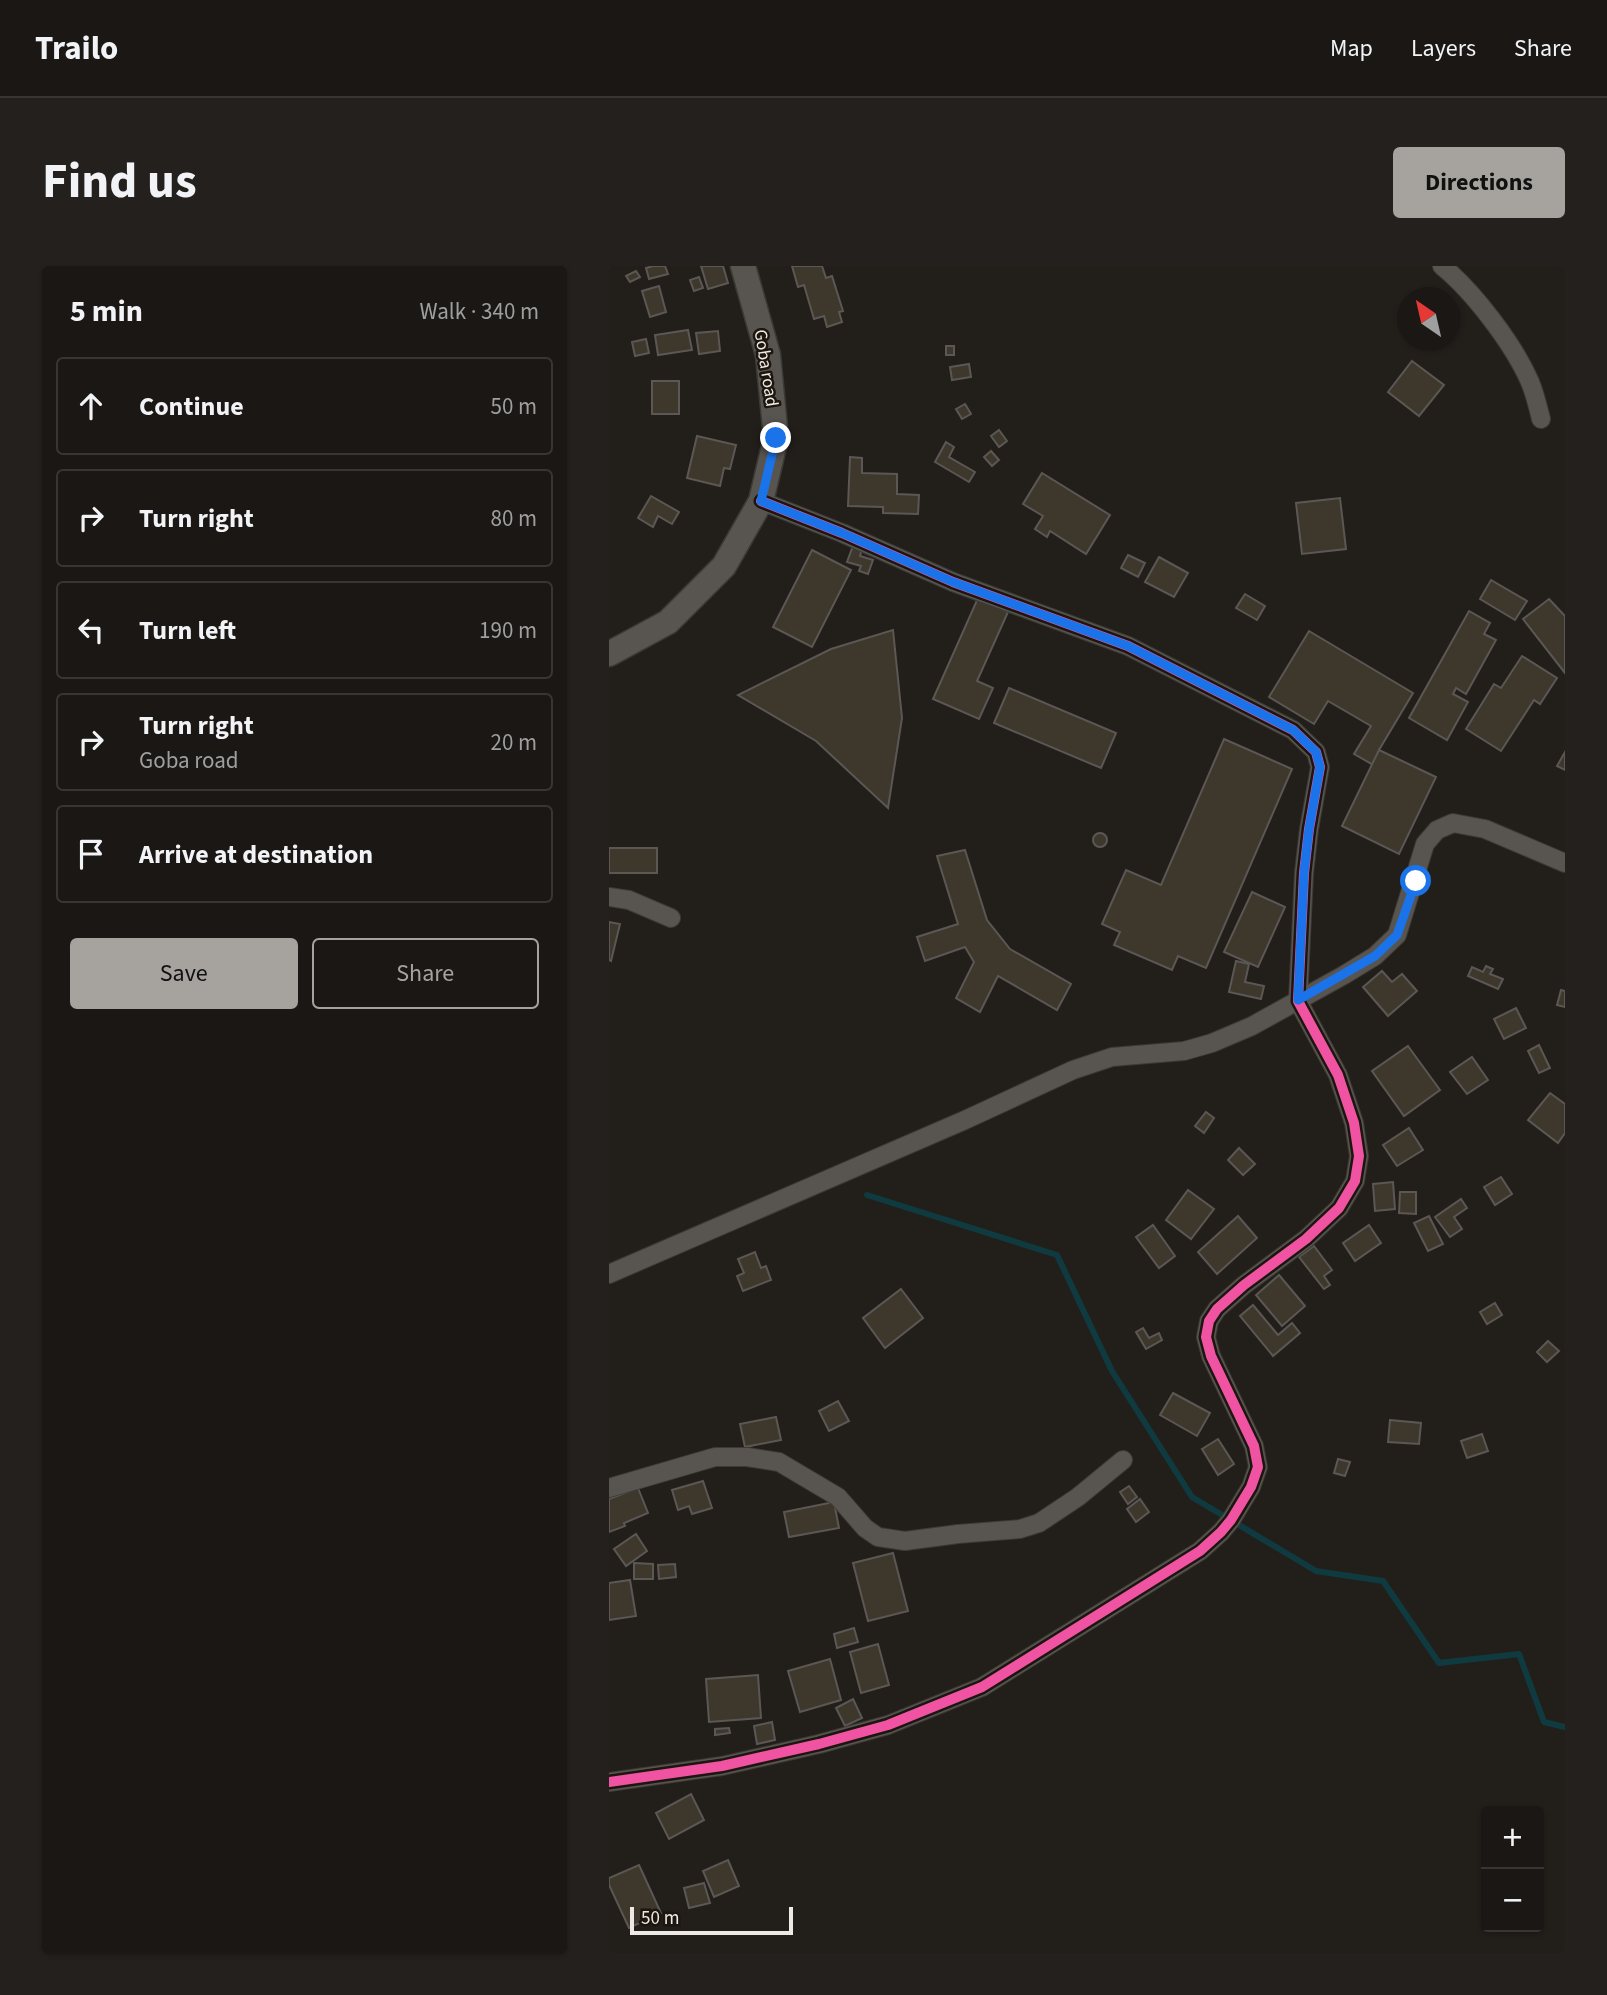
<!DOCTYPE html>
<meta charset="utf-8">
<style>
body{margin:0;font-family:"Source Sans 3",sans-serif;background:#23201d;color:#f1f3f6}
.controls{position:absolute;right:21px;bottom:21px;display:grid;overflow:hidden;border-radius:7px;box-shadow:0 2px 5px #0004}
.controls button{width:63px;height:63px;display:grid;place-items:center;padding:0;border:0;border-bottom:2px solid #383634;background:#1a1714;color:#f1f3f6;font:35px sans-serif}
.compass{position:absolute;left:788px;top:21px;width:63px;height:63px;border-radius:50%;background:#1a1714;box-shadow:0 2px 5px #0004;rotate:326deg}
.scale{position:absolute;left:21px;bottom:18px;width:163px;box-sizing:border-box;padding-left:7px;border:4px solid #ede9e4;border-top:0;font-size:19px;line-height:24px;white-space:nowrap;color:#ede9e4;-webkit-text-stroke:5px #1c160f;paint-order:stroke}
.stop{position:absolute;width:21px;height:21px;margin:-16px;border:5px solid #1a73e8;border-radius:50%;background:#fff}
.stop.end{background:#1a73e8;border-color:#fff;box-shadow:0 2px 7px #0008}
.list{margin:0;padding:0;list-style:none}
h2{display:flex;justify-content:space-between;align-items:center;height:91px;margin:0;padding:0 28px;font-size:30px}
h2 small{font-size:23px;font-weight:400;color:#9f9fa0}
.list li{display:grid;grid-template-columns:46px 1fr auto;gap:21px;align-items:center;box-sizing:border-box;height:98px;margin:0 14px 14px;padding:0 14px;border:2px solid #383634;border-radius:7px}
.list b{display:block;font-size:26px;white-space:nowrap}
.list p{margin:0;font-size:23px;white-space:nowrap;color:#9f9fa0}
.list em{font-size:23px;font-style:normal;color:#9f9fa0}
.actions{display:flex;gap:14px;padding:21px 28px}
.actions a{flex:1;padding:16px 0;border:2px solid #a6a29e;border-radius:7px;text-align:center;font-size:24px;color:#a6a29e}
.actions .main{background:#a6a29e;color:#111}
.icon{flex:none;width:38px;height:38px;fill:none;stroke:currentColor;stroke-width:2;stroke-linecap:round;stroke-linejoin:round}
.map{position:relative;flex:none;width:956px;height:1687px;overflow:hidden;border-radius:7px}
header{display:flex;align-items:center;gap:42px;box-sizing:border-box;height:98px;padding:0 35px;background:#1a1714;border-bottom:2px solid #383634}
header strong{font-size:33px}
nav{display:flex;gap:38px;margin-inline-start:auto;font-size:24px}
.intro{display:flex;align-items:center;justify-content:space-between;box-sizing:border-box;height:168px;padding:0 42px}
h1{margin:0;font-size:49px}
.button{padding:18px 32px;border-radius:7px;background:#a6a29e;color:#111;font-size:24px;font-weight:700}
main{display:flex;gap:42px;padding:0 42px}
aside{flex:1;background:#1a1714;border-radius:7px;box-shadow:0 2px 5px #0004}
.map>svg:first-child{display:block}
</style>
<header>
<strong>Trailo</strong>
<nav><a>Map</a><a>Layers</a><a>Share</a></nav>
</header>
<div class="intro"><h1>Find us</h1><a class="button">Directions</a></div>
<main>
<aside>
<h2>5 min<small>Walk · 340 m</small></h2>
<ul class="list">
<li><svg class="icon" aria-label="ahead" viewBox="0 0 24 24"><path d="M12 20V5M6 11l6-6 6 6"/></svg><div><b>Continue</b></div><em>50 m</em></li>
<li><svg class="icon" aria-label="right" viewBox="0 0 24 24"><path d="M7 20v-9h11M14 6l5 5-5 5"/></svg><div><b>Turn right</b></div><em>80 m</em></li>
<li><svg class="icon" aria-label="left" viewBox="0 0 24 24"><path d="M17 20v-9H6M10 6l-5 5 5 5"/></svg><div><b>Turn left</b></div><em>190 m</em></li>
<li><svg class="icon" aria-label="right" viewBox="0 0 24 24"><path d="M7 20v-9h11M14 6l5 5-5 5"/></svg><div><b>Turn right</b><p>Goba road</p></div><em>20 m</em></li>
<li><svg class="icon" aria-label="arrive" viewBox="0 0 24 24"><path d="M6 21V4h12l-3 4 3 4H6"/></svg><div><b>Arrive at destination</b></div></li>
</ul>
<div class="actions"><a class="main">Save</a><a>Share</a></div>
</aside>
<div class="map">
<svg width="956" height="1687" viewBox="0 0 956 1687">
<rect width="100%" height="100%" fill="#221f1b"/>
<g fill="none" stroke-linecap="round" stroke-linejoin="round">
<!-- stream -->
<path stroke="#0f3b40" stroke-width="6" d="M258 929 448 989 503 1105 583 1231 707 1305 774 1315 830 1397 910 1388 935 1456 956 1461"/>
</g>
<!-- building -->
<g fill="#3e372c" stroke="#5a5754" stroke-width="2">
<path d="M44 0H56L59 8 40 13 37 2Z"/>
<path d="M92 0H114L119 17 99 23Z"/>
<path d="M183 0H213L217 12 223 10 234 45 230 46 233 56 218 61 215 50 205 53 195 19 189 21Z"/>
<path d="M27 5 31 11 21 16 17 10Z"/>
<path d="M90 11 94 22 85 25 81 14Z"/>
<path d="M50 20 57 46 41 51 33 25Z"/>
<path d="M79 64 83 84 49 89 46 69Z"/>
<path d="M109 65 111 85 90 88 87 67Z"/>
<path d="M37 73 40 87 26 90 23 76Z"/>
<rect x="337" y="80" width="8" height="9"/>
<path d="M803 95 835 119 810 150 779 126Z"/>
<path d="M360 98 362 111 343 114 341 101Z"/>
<rect x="43" y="115" width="27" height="33"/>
<path d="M356 138 362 148 353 153 347 143Z"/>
<path d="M390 164 398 175 390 181 382 170Z"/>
<path d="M88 170 127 179 121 203 115 202 111 220 78 212Z"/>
<path d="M337 176 345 181 340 191 366 206 360 216 326 196Z"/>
<path d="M382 185 390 194 383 200 375 191Z"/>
<path d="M241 191 253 192V207L288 208V228L310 229 309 248 274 247V241L239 240Z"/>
<path d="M433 207 501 249 477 288 441 265 438 271 426 263 434 250 414 238Z"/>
<path d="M42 230 70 246 63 258 49 250 44 261 29 252Z"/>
<path d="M731 232 737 283 693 288 687 237Z"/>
<path d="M245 277 254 280 251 290 264 294 259 308 250 305 252 300 238 296Z"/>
<path d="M203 284 242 304 203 381 164 361Z"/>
<path d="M519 289 536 297 529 311 512 302Z"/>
<path d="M550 291 579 307 565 331 536 316Z"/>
<path d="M882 314 918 335 906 354 871 333Z"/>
<path d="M636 328 656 340 648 354 627 342Z"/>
<path d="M369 332 399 346 368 415 384 422 370 453 324 433Z"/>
<path d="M940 333 956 350V407L914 353Z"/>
<path d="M860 345 881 357 875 368 887 374 857 428 847 422 844 428 859 436 838 474 800 452Z"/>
<path d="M284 364 293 452 279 542 207 475 129 429 222 383Z"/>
<path d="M700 365 804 427 770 484 766 500 745 488 762 460 719 435 705 458 660 431Z"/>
<path d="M913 390 948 412 931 438 925 434 892 485 857 463 885 418 892 422Z"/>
<path d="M400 422 507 467 492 502 385 457Z"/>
<path d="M615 473 683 503 597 702 569 690 563 704 505 679 511 666 493 658 517 604 552 619Z"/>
<path d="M770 484 827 511 790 588 733 560Z"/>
<path d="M956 486V504L948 500Z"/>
<circle cx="491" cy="574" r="7"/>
<rect x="0" y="582" width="48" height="25"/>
<path d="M356 584 378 654 401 683 462 718 448 744 389 710 371 746 347 732 365 696 356 681 316 695 308 671 349 658 328 590Z"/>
<path d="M643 626 676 641 649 701 615 686Z"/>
<path d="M0 656 11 658 2 695 0 694Z"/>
<path d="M627 695 640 698 636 716 655 720 652 733 620 726Z"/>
<path d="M877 700 884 703 881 708 894 713 889 723 859 710 863 701 874 706Z"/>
<path d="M773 705 783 716 793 708 808 725 779 750 754 721Z"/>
<path d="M952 724 956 725V741L948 739Z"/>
<path d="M907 742 917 762 895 773 885 753Z"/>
<path d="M930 779 941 802 930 807 919 785Z"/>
<path d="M799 780 831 824 795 850 763 805Z"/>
<path d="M863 791 879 814 858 828 841 806Z"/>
<path d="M941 827 956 838V867L949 877 919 854Z"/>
<path d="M597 846 605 852 595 867 586 860Z"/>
<path d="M800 862 814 884 788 900 774 879Z"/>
<path d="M630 882 646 898 634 909 619 894Z"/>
<path d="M892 911 903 928 886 939 875 921Z"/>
<path d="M784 916 786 943 766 945 764 918Z"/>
<path d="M579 924 605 943 582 973 557 954Z"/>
<path d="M791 926H807V948L790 947Z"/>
<path d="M852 933 858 942 845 951 853 963 841 971 826 951Z"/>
<path d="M629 950 648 972 608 1008 589 986Z"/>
<path d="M820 950 834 978 819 985 805 957Z"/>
<path d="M544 959 566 990 550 1002 527 971Z"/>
<path d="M760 959 772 977 746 995 734 977Z"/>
<path d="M705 980 723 1004 715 1010 721 1019 715 1023 690 991Z"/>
<path d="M146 986 152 1002 157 1000 162 1014 134 1025 128 1010 135 1007 129 993Z"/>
<path d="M670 1009 696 1040 673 1060 647 1029Z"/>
<path d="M292 1023 314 1052 276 1082 254 1052Z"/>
<path d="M886 1037 893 1049 878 1058 871 1046Z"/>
<path d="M644 1039 669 1069 683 1057 691 1067 664 1090 631 1050Z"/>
<path d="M534 1062 540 1072 550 1067 553 1074 537 1083 527 1066Z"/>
<path d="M939 1075 950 1085 938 1096 928 1086Z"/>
<path d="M564 1127 601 1147 588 1170 551 1149Z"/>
<path d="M229 1135 240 1155 220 1165 210 1145Z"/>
<path d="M167 1151 172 1174 136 1181 131 1158Z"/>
<path d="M781 1154 812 1157 810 1178 779 1176Z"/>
<path d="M873 1168 879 1185 858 1192 852 1175Z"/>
<path d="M609 1173 625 1198 609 1209 593 1183Z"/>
<path d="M729 1193 741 1196 736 1210 725 1207Z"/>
<path d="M94 1215 103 1242 83 1248 80 1240 69 1244 63 1224Z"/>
<path d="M520 1220 528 1231 519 1238 511 1226Z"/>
<path d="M29 1222 39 1247 15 1257 16 1260 0 1266V1233Z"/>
<path d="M531 1233 540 1246 527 1256 518 1243Z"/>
<path d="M225 1236 230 1262 180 1271 175 1246Z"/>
<path d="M27 1268 38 1285 17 1300 5 1283Z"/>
<path d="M284 1287 299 1345 259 1355 244 1297Z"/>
<path d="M25 1297 44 1298V1313H25Z"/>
<path d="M66 1298 67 1311 50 1313 49 1299Z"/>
<path d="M21 1314 27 1350 0 1354V1317Z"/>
<path d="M245 1362 249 1376 228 1382 225 1368Z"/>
<path d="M269 1378 280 1419 252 1427 241 1386Z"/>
<path d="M221 1393 232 1434 191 1446 179 1405Z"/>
<path d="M149 1409 152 1452 100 1456 97 1413Z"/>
<path d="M244 1433 253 1452 236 1460 227 1442Z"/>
<path d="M163 1456 166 1474 148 1478 145 1460Z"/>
<path d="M120 1462 121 1467 106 1469V1463Z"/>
<path d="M82 1528 95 1554 60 1573 47 1547Z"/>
<path d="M119 1594 130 1620 105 1631 94 1605Z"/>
<path d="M30 1599 52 1647 20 1662 0 1619V1612Z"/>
<path d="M95 1617 101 1637 80 1642 75 1622Z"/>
</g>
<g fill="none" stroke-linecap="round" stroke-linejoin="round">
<defs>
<g id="street">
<path d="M833 0C865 26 905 79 921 116 926 128 929 141 932 153"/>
<path d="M0 631 20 634 62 652"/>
<path d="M0 1008 356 854 464 804 503 791 575 785 603 777 643 760 735 709 766 690 788 669 816 578 828 564 844 557 876 563 956 597"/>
<path d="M0 1222 106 1191H138L170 1196 229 1231 256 1262 269 1271 296 1275 349 1268 411 1263 430 1257 469 1231 514 1194"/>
<path d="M0 1516 113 1500 210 1478 279 1459 373 1421 591 1285 612 1266 622 1254 642 1221 649 1201 645 1180 602 1090 597 1071 600 1055 608 1043 635 1019 697 973 730 942 746 915 750 890 745 857 729 809 689 735 695 607 700 563 711 501 707 486 684 464 519 380 344 316 233 267 152 235"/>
</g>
<path id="secondary" d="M0 388 59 356 115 300 152 235 167 172 159 89 134 0"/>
</defs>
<!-- street casing -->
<use href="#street" stroke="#3c3a36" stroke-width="20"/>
<!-- secondary casing -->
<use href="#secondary" stroke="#3c3a36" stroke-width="27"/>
<!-- street -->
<use href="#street" stroke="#585551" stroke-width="18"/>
<!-- secondary -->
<use href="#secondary" stroke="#585551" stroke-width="24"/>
<defs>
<path id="cycleway" d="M0 1516 113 1500 210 1478 279 1459 373 1421 591 1285 612 1266 622 1254 642 1221 649 1201 645 1180 602 1090 597 1071 600 1055 608 1043 635 1019 697 973 730 942 746 915 750 890 745 857 729 809 689 735 695 607 700 563 711 501 707 486 684 464 519 380 344 316 233 267 152 235"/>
</defs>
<!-- cycleway casing -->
<use href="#cycleway" stroke="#1c160f" stroke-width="15"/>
<!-- cycleway -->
<use href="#cycleway" stroke="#f153a3" stroke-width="10"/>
</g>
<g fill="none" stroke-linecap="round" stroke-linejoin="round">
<!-- route -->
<path stroke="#1a73e8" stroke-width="9" d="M167 172 152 235 233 267 344 316 519 380 684 464 707 486 711 501 700 563 695 607 689 734 766 690 788 669 807 615"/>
</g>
<g text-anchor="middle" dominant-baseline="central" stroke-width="5" stroke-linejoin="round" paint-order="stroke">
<!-- street labels -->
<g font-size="18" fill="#ede9e4" stroke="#1c160f">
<text transform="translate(157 102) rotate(81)">Goba road</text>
</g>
</g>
</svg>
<div class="controls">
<button>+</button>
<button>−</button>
</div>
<svg class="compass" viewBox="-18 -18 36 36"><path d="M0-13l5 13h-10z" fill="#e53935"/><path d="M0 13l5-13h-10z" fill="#9f9fa0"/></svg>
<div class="scale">50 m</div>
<div class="stop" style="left:807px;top:615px"></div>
<div class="stop end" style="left:167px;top:172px"></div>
</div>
</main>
